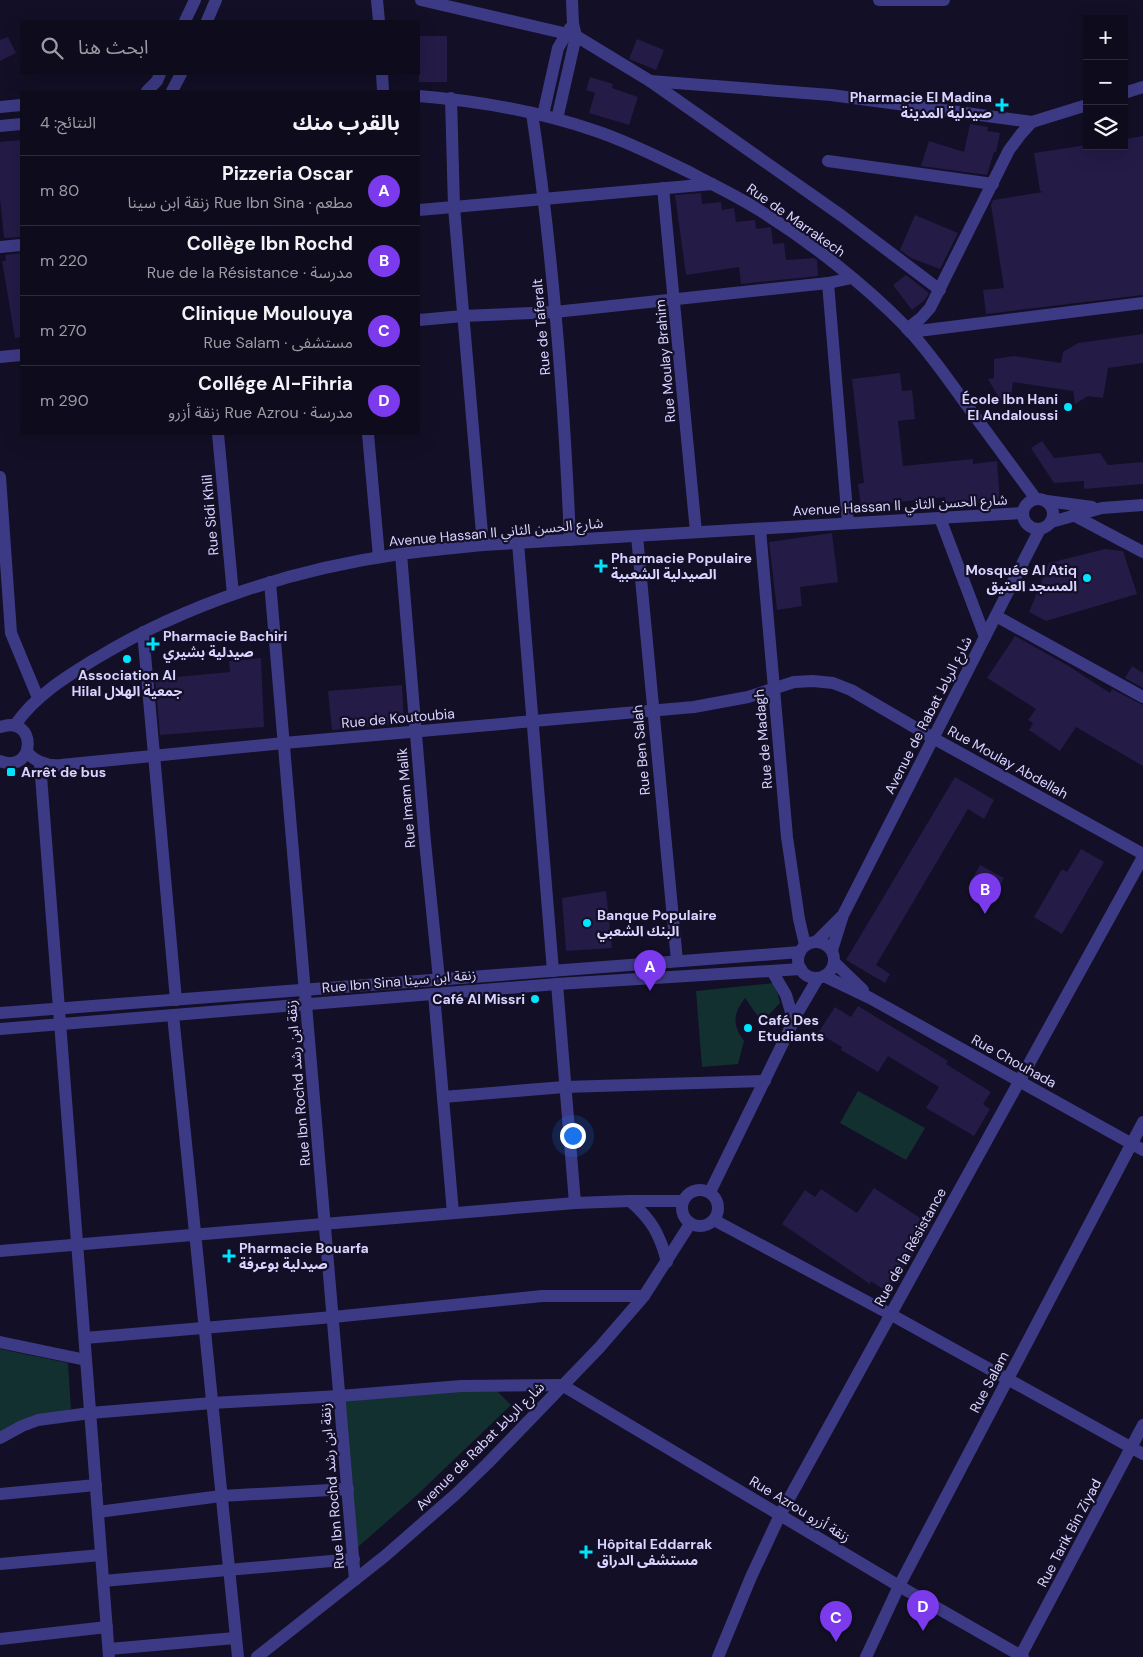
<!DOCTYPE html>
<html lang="ar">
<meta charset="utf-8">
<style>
body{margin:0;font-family:"DM Sans","Noto Sans Arabic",sans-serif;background:#1c1929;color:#f1f3f6;direction:rtl}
.controls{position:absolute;right:15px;top:15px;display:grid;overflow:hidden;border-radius:0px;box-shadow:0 5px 20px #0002}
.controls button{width:45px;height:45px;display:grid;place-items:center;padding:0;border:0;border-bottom:1px solid #2e2b3b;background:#0e0b1c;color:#f1f3f6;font:25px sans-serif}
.you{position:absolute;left:572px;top:1135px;width:18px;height:18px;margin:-12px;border:4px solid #fff;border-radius:50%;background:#1a73e8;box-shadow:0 0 0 8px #1a73e833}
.badge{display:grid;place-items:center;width:32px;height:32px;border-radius:50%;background:#7c3aed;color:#fff;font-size:16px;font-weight:700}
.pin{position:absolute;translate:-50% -41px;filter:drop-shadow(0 1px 2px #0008)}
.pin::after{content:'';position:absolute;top:26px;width:18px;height:15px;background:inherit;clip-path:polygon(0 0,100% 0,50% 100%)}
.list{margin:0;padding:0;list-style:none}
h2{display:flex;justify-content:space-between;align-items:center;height:65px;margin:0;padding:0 20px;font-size:21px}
h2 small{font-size:16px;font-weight:400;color:#9b9ba3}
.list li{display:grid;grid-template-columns:32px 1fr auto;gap:15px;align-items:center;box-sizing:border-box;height:70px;padding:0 20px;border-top:1px solid #2e2b3b}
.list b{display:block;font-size:19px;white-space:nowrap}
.list p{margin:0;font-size:16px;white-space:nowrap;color:#9b9ba3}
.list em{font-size:16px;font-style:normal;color:#9b9ba3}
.icon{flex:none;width:28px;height:28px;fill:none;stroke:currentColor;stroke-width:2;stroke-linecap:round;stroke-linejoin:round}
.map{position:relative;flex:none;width:1143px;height:1657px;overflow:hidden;direction:ltr}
.search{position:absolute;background:#0e0b1c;box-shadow:0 5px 20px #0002;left:20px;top:20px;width:400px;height:55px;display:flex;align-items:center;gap:12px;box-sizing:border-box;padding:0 18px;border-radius:0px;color:#9b9ba3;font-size:19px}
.panel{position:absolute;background:#0e0b1c;box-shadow:0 5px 20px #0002;left:20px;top:90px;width:400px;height:345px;border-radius:0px;direction:rtl}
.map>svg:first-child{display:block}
</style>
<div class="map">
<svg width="1143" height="1657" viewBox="0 0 1143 1657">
<rect width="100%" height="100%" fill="#130f26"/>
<!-- green -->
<g fill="#12302f">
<path d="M775 983 780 1003 762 1022 745 998C733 1014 732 1024 744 1041L738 1064 702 1067 696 991Z"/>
<path d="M858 1091 925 1128 906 1160 840 1123Z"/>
<path d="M0 1349 68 1363 71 1409 31 1418 0 1434Z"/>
<path d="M491 1385 511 1405 415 1497 351 1553 339 1395Z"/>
</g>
<!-- building -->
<g fill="#241b47">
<rect x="419" y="36" width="28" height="46"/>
<path d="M8 37 16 53 0 61V40Z"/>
<path d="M637 39 664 50 656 70 629 59Z"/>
<path d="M590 77 613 84 612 88 638 97 629 125 589 113 595 93 586 90Z"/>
<path d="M970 124 988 127 987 131 1000 133 996 152H994L987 175 921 166 929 141 964 152Z"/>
<path d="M1143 136V295L986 314 983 290 1004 288 991 205 993 200 1043 192 1040 191 1034 153 1087 145V146H1124V139Z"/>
<path d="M21 140V237L4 238 0 198V142Z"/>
<path d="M701 193 702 204 721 202 722 210 734 208 736 222 755 220 756 229 771 227 773 244 784 243 786 260 814 258 817 260 818 276 741 284 739 267 686 275 675 195Z"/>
<path d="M915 215 958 233 940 269 911 258 900 250Z"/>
<path d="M21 253V337L15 338 2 261H6L5 255Z"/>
<path d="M906 275 929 293 925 300 912 310 893 285Z"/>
<path d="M1143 334V363L1108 368 1103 398 1088 396 1075 404 1073 391 1013 382 1011 398 1002 403 988 379 994 378V359L1014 356 1061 363 1063 352 1078 343Z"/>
<path d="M900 373 902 391 912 390 915 419 898 421 903 466 973 459V464L997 461 1000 501 946 506 945 497 861 506 858 484 864 483 852 379Z"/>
<path d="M1042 441 1054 458 1100 453 1108 465 1143 462V484L1084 489V481L1054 483 1031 448Z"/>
<path d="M832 533 838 582 800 587 802 606 777 610 769 542Z"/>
<path d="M1105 549 1123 551 1137 594 1046 621 1029 612 1049 563Z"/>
<path d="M1015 636 1067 665 1110 693 1112 689 1143 705V766L1076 727 1060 751 1029 730 1033 723 1028 720 1036 709 987 678Z"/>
<path d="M261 658 264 727 160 735 155 679 230 672 229 661Z"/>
<path d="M1132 666 1143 673V688L1125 678Z"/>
<path d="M402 685 404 723 332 730 328 691Z"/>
<path d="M955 777 994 800 984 819 968 809 876 965 890 974 885 983 846 960Z"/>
<path d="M1081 849 1104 862 1062 934 1034 917 1062 869 1067 872Z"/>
<path d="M980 865 1004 878 991 902 967 889Z"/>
<path d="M606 891 612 948 566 951 562 898Z"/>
<path d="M858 1006 948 1061 946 1064 991 1092 983 1104 990 1109 974 1136 926 1108 939 1087 888 1056 878 1072 841 1050 842 1047 818 1033 835 1007 851 1017Z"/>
<path d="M874 1188 931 1225 920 1244 887 1292 871 1281 870 1284 782 1224 805 1190 815 1197 821 1189 857 1213Z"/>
</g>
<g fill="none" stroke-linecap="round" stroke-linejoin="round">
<!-- minor -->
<g stroke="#3d3a85" stroke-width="12">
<path d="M377 0 379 21"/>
<path d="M421 0 576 36 650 81 842 216 940 290"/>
<path d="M879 0H944"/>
<path d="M185 21 195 0"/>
<path d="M207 21 216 0"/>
<path d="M382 74 383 91"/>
<path d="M650 81 831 95 1032 122 1087 105"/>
<path d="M147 91 157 81 160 74"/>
<path d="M172 91 181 74"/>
<path d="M1124 93 1143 87"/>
<path d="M419 96C479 101 538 111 596 131 629 142 660 158 691 173 713 185 737 196 759 210 809 241 864 284 906 327 927 349 945 375 963 400 987 433 1012 466 1036 499"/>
<path d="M451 98 454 207 483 545"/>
<path d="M0 107 21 105"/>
<path d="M532 113C553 254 564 397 570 540"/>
<path d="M543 115 558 48 570 28"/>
<path d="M557 119 576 36 573 24 572 0"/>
<path d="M0 126 21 124"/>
<path d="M828 161 993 184"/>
<path d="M663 188 696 532"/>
<path d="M419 210 712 184"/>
<path d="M0 247 21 245"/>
<path d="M828 283 848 523"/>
<path d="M419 320 463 316 555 312 828 283 852 278"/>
<path d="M907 329 921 318 930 308 1009 150 1021 134 1032 122"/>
<path d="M910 332 1143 303"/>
<path d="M0 357 21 355"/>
<path d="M218 434 233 594"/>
<path d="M368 434 379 557"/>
<path d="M0 477 11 633 38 698"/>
<circle cx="1038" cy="514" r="15"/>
<path d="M1047 501 1092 507"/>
<path d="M1073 515 1143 552"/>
<path d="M940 518 985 637"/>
<path d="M1051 522 1102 508 1143 505"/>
<path d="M760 529 787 837 799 919 805 945"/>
<path d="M637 536 677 961"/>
<path d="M518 543 553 971"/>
<path d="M401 554 425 842 439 979"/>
<path d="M270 582 355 1580"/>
<path d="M996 616 1143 697"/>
<path d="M143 632 176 1000"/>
<path d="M15 725C36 695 66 677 97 658 188 603 294 569 400 554 428 550 456 548 483 545L1023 513"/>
<path d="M0 727C38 714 36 775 0 761"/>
<path d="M27 752C36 763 47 766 61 765L284 743 694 707 748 697 794 682 813 681 833 683 851 690 933 738 1143 854"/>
<path d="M40 763 109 1657"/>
<path d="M817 941 841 917"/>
<circle cx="816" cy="960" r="18"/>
<path d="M832 950 843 915 1040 529"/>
<path d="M834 962 863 990"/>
<path d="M772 971 786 995 794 1022"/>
<path d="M824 976 870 998 1143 1150"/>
<path d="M557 984 575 1203"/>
<path d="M434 994 453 1213"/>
<path d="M0 1013 800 952"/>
<path d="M173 1015 238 1657"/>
<path d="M0 1029 557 984 801 969"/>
<path d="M443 1097 564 1087 765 1081"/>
<circle cx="700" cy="1208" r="18"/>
<path d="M710 1192 798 1012 818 978"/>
<path d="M630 1201C651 1219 660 1234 667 1262"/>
<path d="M714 1220 890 1314 1143 1454"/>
<path d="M0 1251 575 1203 630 1201H682"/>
<path d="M85 1338 333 1317 542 1296H644"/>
<path d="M0 1342 86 1360"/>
<path d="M0 1438 22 1426 38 1420 90 1413 212 1403 340 1396 461 1386 562 1385 899 1586 1023 1657"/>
<path d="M0 1494 96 1485"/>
<path d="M98 1512 221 1496 348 1489"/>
<path d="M0 1564 101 1555"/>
<path d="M103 1581 354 1559"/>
<path d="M0 1639 107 1627"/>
<path d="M109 1649 235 1638"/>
<path d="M1021 1655 1143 1425"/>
<path d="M257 1657 385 1556 456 1494 487 1464 599 1348 644 1296 690 1224"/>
<path d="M718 1657 751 1577 780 1515 1143 857"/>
<path d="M866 1657 899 1586 1143 1122"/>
</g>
</g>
<!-- markers -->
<g fill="#00e5ff" stroke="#130f26" stroke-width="2">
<path d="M999.5 97.5h5v5h5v5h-5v5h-5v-5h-5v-5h5z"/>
<circle cx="1068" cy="407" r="5"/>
<path d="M598.5 558.5h5v5h5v5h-5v5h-5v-5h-5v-5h5z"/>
<circle cx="1087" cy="578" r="5"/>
<path d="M150.5 636.5h5v5h5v5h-5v5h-5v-5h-5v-5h5z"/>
<circle cx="127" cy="659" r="5"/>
<rect x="6" y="767" width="10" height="10" rx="2.5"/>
<circle cx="587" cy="923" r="5"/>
<circle cx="535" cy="999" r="5"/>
<circle cx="748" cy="1028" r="5"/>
<path d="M226.5 1248.5h5v5h5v5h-5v5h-5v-5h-5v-5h5z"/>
<path d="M583.5 1544.5h5v5h5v5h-5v5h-5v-5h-5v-5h5z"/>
</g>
<g text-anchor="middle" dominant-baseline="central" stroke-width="4.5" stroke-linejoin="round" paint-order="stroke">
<!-- poi labels -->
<g font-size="14" font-weight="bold" fill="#d9d4ff" stroke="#130f26" text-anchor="start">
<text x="992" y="97" text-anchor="end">Pharmacie El Madina<tspan x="992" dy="16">صيدلية المدينة</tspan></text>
<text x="1058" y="399" text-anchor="end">École Ibn Hani<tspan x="1058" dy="16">El Andaloussi</tspan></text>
<text x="611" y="558">Pharmacie Populaire<tspan x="611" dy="16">الصيدلية الشعبية</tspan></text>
<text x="1077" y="570" text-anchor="end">Mosquée Al Atiq<tspan x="1077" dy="16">المسجد العتيق</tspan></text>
<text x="163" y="636">Pharmacie Bachiri<tspan x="163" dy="16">صيدلية بشيري</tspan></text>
<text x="127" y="675" text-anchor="middle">Association Al<tspan x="127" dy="16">Hilal جمعية الهلال</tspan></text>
<text x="21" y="772">Arrêt de bus</text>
<text x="597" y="915">Banque Populaire<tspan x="597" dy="16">البنك الشعبي</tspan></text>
<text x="525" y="999" text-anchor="end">Café Al Missri</text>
<text x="758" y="1020">Café Des<tspan x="758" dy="16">Etudiants</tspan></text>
<text x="239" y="1248">Pharmacie Bouarfa<tspan x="239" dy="16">صيدلية بوعرفة</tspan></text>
<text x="597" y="1544">Hôpital Eddarrak<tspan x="597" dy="16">مستشفى الدراق</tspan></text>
</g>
<!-- street labels -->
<g font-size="14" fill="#d9d4ff" stroke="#130f26">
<text transform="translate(796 220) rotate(35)">Rue de Marrakech</text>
<text transform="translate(541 327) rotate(-95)">Rue de Taferalt</text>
<text transform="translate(665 361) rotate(-95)">Rue Moulay Brahim</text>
<text transform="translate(900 505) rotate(-3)">Avenue Hassan II شارع الحسن الثاني</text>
<text transform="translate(210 515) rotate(-95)">Rue Sidi Khlil</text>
<text transform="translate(496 532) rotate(-5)">Avenue Hassan II شارع الحسن الثاني</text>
<text transform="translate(928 715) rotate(-63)">Avenue de Rabat شارع الرباط</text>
<text transform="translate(398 718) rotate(-5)">Rue de Koutoubia</text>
<text transform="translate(763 739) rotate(-95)">Rue de Madagh</text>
<text transform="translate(641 750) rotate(-95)">Rue Ben Salah</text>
<text transform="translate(1008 762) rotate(29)">Rue Moulay Abdellah</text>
<text transform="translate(406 798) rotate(-95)">Rue Imam Malik</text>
<text transform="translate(399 981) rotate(-5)">Rue Ibn Sina زنقة ابن سينا</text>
<text transform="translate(1014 1061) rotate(29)">Rue Chouhada</text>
<text transform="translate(298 1083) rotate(-95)">Rue Ibn Rochd زنقة ابن رشد</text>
<text transform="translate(910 1247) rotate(-61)">Rue de la Résistance</text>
<text transform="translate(989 1382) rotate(-62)">Rue Salam</text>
<text transform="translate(480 1446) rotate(-45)">Avenue de Rabat شارع الرباط</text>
<text transform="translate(332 1486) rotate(-95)">Rue Ibn Rochd زنقة ابن رشد</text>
<text transform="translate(800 1509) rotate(31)">Rue Azrou زنقة أزرو</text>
<text transform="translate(1069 1533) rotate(-62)">Rue Tarik Bin Ziyad</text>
</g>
</g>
</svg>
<div class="controls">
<button>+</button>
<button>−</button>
<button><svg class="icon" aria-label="layers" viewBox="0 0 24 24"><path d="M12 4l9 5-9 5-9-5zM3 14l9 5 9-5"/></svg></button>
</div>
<div class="you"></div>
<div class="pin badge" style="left:650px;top:991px">A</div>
<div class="pin badge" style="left:985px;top:914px">B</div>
<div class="pin badge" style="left:836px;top:1642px">C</div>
<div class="pin badge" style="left:923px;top:1631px">D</div>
<div class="search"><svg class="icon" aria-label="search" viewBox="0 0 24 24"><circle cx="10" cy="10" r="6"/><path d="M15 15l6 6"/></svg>ابحث هنا</div>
<section class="panel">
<h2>بالقرب منك<small>النتائج: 4</small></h2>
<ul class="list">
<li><span class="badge">A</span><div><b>Pizzeria Oscar</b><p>مطعم · Rue Ibn Sina زنقة ابن سينا</p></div><em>80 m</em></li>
<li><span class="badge">B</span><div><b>Collège Ibn Rochd</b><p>مدرسة · Rue de la Résistance</p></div><em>220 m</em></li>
<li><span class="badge">C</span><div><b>Clinique Moulouya</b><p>مستشفى · Rue Salam</p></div><em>270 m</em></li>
<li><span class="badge">D</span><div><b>Collége Al-Fihria</b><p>مدرسة · Rue Azrou زنقة أزرو</p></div><em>290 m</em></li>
</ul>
</section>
</div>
